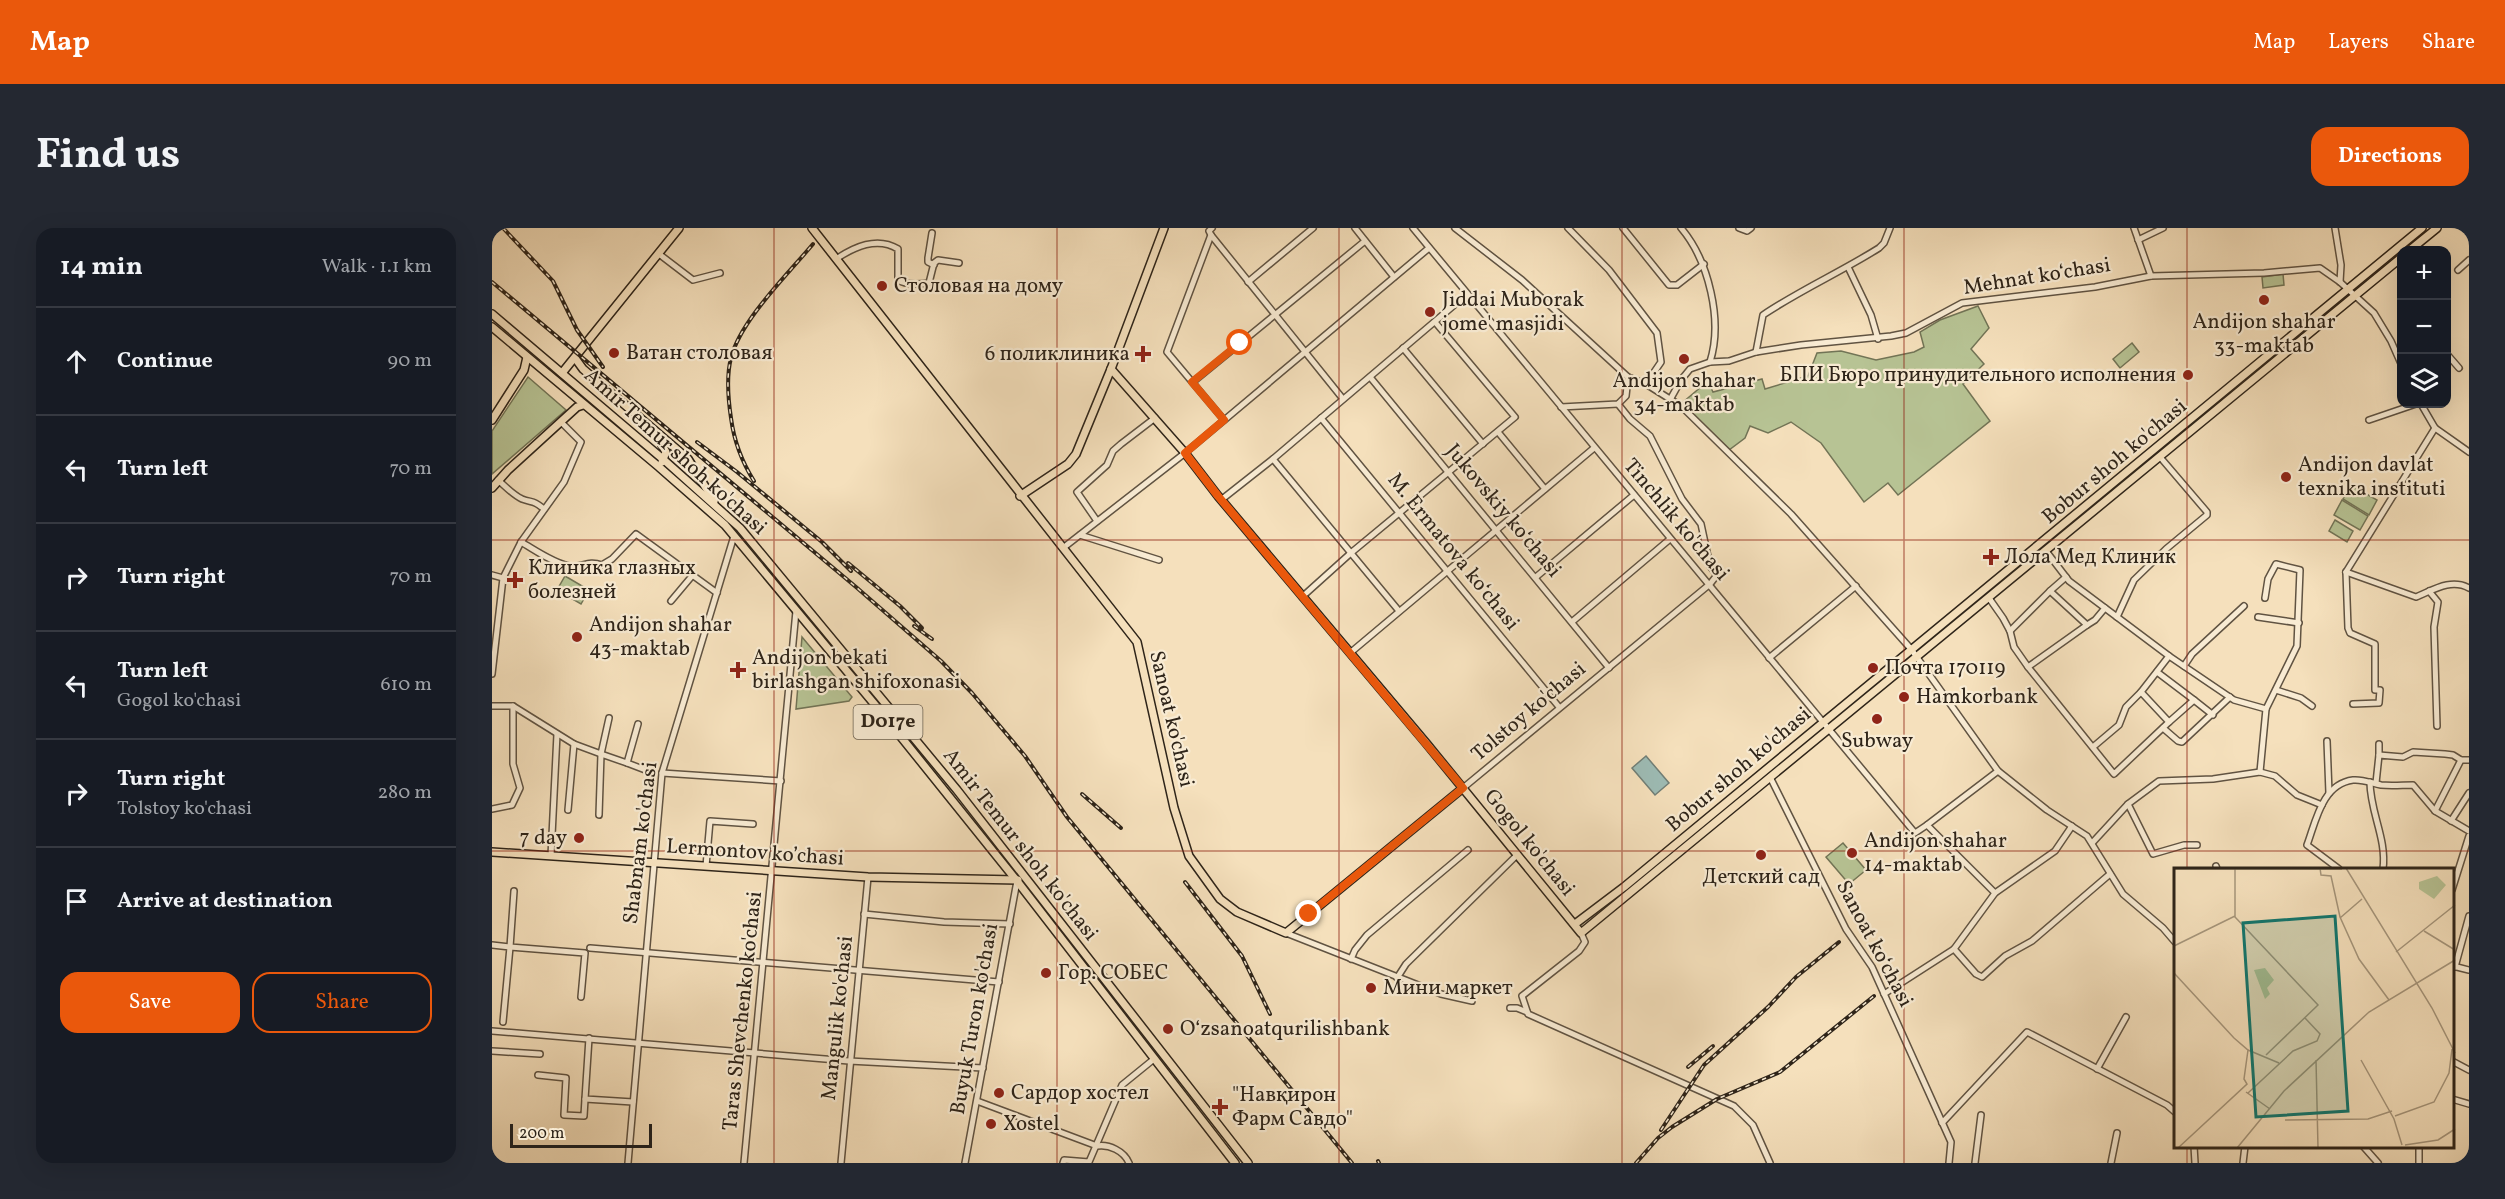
<!DOCTYPE html>
<meta charset="utf-8">
<style>
body{margin:0;font-family:Vollkorn,serif;background:#242831;color:#f1f3f6}
.controls{position:absolute;right:18px;top:18px;display:grid;overflow:hidden;border-radius:12px;box-shadow:0 6px 24px #0002}
.controls button{width:54px;height:54px;display:grid;place-items:center;padding:0;border:0;border-bottom:2px solid #363941;background:#171b24;color:#f1f3f6;font:30px sans-serif}
.scale{position:absolute;left:18px;bottom:15px;width:142px;box-sizing:border-box;padding-left:6px;border:3px solid #2e2419;border-top:0;font-size:16px;line-height:21px;white-space:nowrap;color:#2e2419;-webkit-text-stroke:4px #f8ebd3;paint-order:stroke}
.stop{position:absolute;width:18px;height:18px;margin:-14px;border:4px solid #ea580c;border-radius:50%;background:#fff}
.stop.end{background:#ea580c;border-color:#fff;box-shadow:0 2px 6px #0008}
.list{margin:0;padding:0;list-style:none}
h2{display:flex;justify-content:space-between;align-items:center;height:78px;margin:0;padding:0 24px;font-size:26px}
h2 small{font-size:20px;font-weight:400;color:#9ea1a6}
.list li{display:grid;grid-template-columns:39px 1fr auto;gap:18px;align-items:center;box-sizing:border-box;height:108px;padding:0 24px;border-top:2px solid #363941}
.list b{display:block;font-size:22px;white-space:nowrap}
.list p{margin:0;font-size:20px;white-space:nowrap;color:#9ea1a6}
.list em{font-size:20px;font-style:normal;color:#9ea1a6}
.actions{display:flex;gap:12px;padding:18px 24px}
.actions a{flex:1;padding:14px 0;border:2px solid #ea580c;border-radius:18px;text-align:center;font-size:21px;color:#ea580c}
.actions .main{background:#ea580c;color:#fff}
.icon{flex:none;width:33px;height:33px;fill:none;stroke:currentColor;stroke-width:2;stroke-linecap:round;stroke-linejoin:round}
.map{position:relative;flex:none;width:1977px;height:935px;overflow:hidden;border-radius:18px}
header{display:flex;align-items:center;gap:36px;box-sizing:border-box;height:84px;padding:0 30px;background:#ea580c;color:#fff}
header strong{font-size:28px}
nav{display:flex;gap:33px;margin-inline-start:auto;font-size:21px}
.intro{display:flex;align-items:center;justify-content:space-between;box-sizing:border-box;height:144px;padding:0 36px}
h1{margin:0;font-size:42px}
.button{padding:15px 27px;border-radius:18px;background:#ea580c;color:#fff;font-size:21px;font-weight:700}
main{display:flex;gap:36px;padding:0 36px}
aside{flex:1;background:#171b24;border-radius:18px;box-shadow:0 6px 24px #0002}
.map>svg:first-child{display:block}
</style>
<header>
<strong>Map</strong>
<nav><a>Map</a><a>Layers</a><a>Share</a></nav>
</header>
<div class="intro"><h1>Find us</h1><a class="button">Directions</a></div>
<main>
<aside>
<h2>14 min<small>Walk · 1.1 km</small></h2>
<ul class="list">
<li><svg class="icon" aria-label="ahead" viewBox="0 0 24 24"><path d="M12 20V5M6 11l6-6 6 6"/></svg><div><b>Continue</b></div><em>90 m</em></li>
<li><svg class="icon" aria-label="left" viewBox="0 0 24 24"><path d="M17 20v-9H6M10 6l-5 5 5 5"/></svg><div><b>Turn left</b></div><em>70 m</em></li>
<li><svg class="icon" aria-label="right" viewBox="0 0 24 24"><path d="M7 20v-9h11M14 6l5 5-5 5"/></svg><div><b>Turn right</b></div><em>70 m</em></li>
<li><svg class="icon" aria-label="left" viewBox="0 0 24 24"><path d="M17 20v-9H6M10 6l-5 5 5 5"/></svg><div><b>Turn left</b><p>Gogol ko'chasi</p></div><em>610 m</em></li>
<li><svg class="icon" aria-label="right" viewBox="0 0 24 24"><path d="M7 20v-9h11M14 6l5 5-5 5"/></svg><div><b>Turn right</b><p>Tolstoy ko'chasi</p></div><em>280 m</em></li>
<li><svg class="icon" aria-label="arrive" viewBox="0 0 24 24"><path d="M6 21V4h12l-3 4 3 4H6"/></svg><div><b>Arrive at destination</b></div></li>
</ul>
<div class="actions"><a class="main">Save</a><a>Share</a></div>
</aside>
<div class="map">
<svg width="1977" height="935" viewBox="0 0 1977 935">
<rect width="100%" height="100%" fill="#f5e0bc"/>
<filter id="stains"><feTurbulence type="fractalNoise" baseFrequency=".00333" numOctaves="4"/><feColorMatrix values="0 0 0 0 .2 0 0 0 0 .09 0 0 0 0 .02 0 0 0 .5 -.17"/></filter>
<radialGradient id="worn" r=".72"><stop offset=".6" stop-color="#630" stop-opacity="0"/><stop offset="1" stop-color="#630" stop-opacity=".3"/></radialGradient>
<!-- green -->
<g fill="#b7c394" stroke="#727456" stroke-width="1.5">
<path d="M1791 46 1792 57 1771 60 1770 49Z"/>
<path d="M1486 78 1497 100 1479 121 1492 136 1471 156 1498 193 1406 267 1396 255 1372 274 1329 215 1299 194 1276 205 1258 198 1253 210 1237 222 1190 175 1216 153 1221 164 1270 151 1273 161 1316 148 1325 125 1349 123 1384 132 1422 124 1432 119 1428 104 1448 92Z"/>
<path d="M1640 115 1647 124 1628 140 1621 131Z"/>
<path d="M36 149 74 182 0 246V203Z"/>
<path d="M1859 257 1885 272 1877 287 1851 271Z"/>
<path d="M1850 272 1876 288 1868 302 1842 287Z"/>
<path d="M1843 292 1861 303 1855 314 1837 303Z"/>
<path d="M73 348 97 362 89 376 65 362Z"/>
<path d="M310 409 360 469 357 473 304 481Z"/>
<path d="M1351 615 1374 642 1357 656 1334 629Z"/>
</g>
<!-- water -->
<path fill="#9dbcb5" stroke="#717f77" stroke-width="1.5" d="M1154 528 1177 555 1163 567 1140 540Z"/>
<g fill="none" stroke-linecap="round" stroke-linejoin="round">
<defs>
<g id="minor">
<path d="M720 0 717 3 719 7 851 171"/>
<path d="M863 0 902 49"/>
<path d="M921 0 1423 605 1435 597"/>
<path d="M963 0 1030 52 1136 149 1154 156 1189 178 1299 286 1419 421 1506 543 1555 582 1595 608 1631 666 1671 700 1683 714"/>
<path d="M1076 0 1117 42 1165 105 1169 134 1154 156"/>
<path d="M1131 0 1177 57H1185L1212 36"/>
<path d="M1189 0C1217 33 1231 93 1218 134"/>
<path d="M1247 0 1255 3 1259 0"/>
<path d="M1642 0 1659 48 1772 45 1828 40 1848 54 1882 85 1899 113 1910 138"/>
<path d="M1843 0 1849 37 1848 54"/>
<path d="M440 5 436 30V34L442 37"/>
<path d="M719 7 675 124 732 192"/>
<path d="M1646 12 1671 0"/>
<path d="M167 26 201 52 228 45"/>
<path d="M344 31C362 19 385 8 406 21V52C413 57 429 56 437 55L442 35 446 32 467 35"/>
<path d="M1356 39 1379 87 1386 111"/>
<path d="M1966 42 1977 32"/>
<path d="M756 54 821 0"/>
<path d="M911 120 991 216"/>
<path d="M1264 124 1271 87C1308 62 1349 44 1387 20L1392 15 1398 0"/>
<path d="M1954 125 1967 140"/>
<path d="M878 149 1117 440"/>
<path d="M701 154 873 13"/>
<path d="M1179 170 1189 152 1198 141 1218 134 1237 133 1264 124 1309 117 1399 108 1414 105 1470 75 1603 59 1659 48"/>
<path d="M1929 176 1943 200 1977 224"/>
<path d="M1069 179 1126 176 1134 168 1136 149"/>
<path d="M829 190 1067 479"/>
<path d="M1877 192 1924 176"/>
<path d="M1006 204 1053 261"/>
<path d="M781 231 907 383"/>
<path d="M6 252C13 258 21 267 30 271 41 275 41 272 52 281"/>
<path d="M729 272 781 231 974 67"/>
<path d="M605 293 585 264 615 237 621 223 629 216 663 190"/>
<path d="M588 307 667 332"/>
<path d="M29 314 72 254 89 214 69 194"/>
<path d="M571 320 693 225 937 20"/>
<path d="M1554 323 1577 353 1677 428 1742 472 1774 481 1768 544"/>
<path d="M1854 344 1856 400 1858 405 1883 416V462H1888L1887 475 1861 476"/>
<path d="M1854 344 1943 200"/>
<path d="M1854 344 1924 369C1941 362 1959 350 1977 360"/>
<path d="M0 347 11 350 0 446"/>
<path d="M1044 349 1142 267"/>
<path d="M1574 349 1558 363 1595 397 1536 439 1622 546 1677 494 1649 464 1677 428"/>
<path d="M11 350 29 314C43 322 61 335 77 338 90 340 95 332 110 337L120 331 144 306 225 365"/>
<path d="M1937 363 1946 374 1942 399 1945 498"/>
<path d="M810 369 860 324 1023 189 943 94"/>
<path d="M1497 370 1511 390 1518 403 1522 419 1536 439"/>
<path d="M1773 370 1776 351 1784 336 1808 342 1805 418 1774 481"/>
<path d="M179 373 200 348"/>
<path d="M1625 389 1642 352 1674 321 1715 287V284L1668 229"/>
<path d="M1766 389 1807 395"/>
<path d="M1081 393 1178 311"/>
<path d="M1595 397 1603 392 1613 380"/>
<path d="M1518 403 1558 363"/>
<path d="M858 425 1102 220"/>
<path d="M1277 430 1364 358"/>
<path d="M1692 438 1700 426 1752 378"/>
<path d="M1665 444 1702 472"/>
<path d="M1784 462 1809 470 1820 478"/>
<path d="M0 478H21L82 516 76 582"/>
<path d="M1677 494 1702 472 1721 487"/>
<path d="M1671 500 1686 513 1690 514 1738 469"/>
<path d="M1835 513 1837 565"/>
<path d="M82 516 109 526 117 490"/>
<path d="M1601 519 1627 497 1634 479 1649 464"/>
<path d="M1887 527V516"/>
<path d="M135 535 156 543"/>
<path d="M170 545 289 553"/>
<path d="M1278 549 1354 701 1380 739 1459 914 1457 935"/>
<path d="M1878 554C1878 584 1895 611 1891 641"/>
<path d="M1884 555 1887 527 1911 529 1921 524 1953 526 1961 527 1969 532"/>
<path d="M971 560 1218 356 1225 347 1218 338 1209 296 1190 271 1158 208 1138 191 1126 176"/>
<path d="M1636 576 1661 626 1692 617H1705"/>
<path d="M0 581 20 577 28 560 21 536V478"/>
<path d="M1943 583 1969 532H1977"/>
<path d="M107 587 109 526 135 535 146 496"/>
<path d="M1959 593 1977 565"/>
<path d="M1601 614 1636 576 1667 553 1721 551 1768 544 1783 548 1805 567 1830 577"/>
<path d="M59 628 65 506"/>
<path d="M214 638 218 593 261 596"/>
<path d="M1724 638 1725 641"/>
<path d="M1847 641 1815 617C1824 593 1830 556 1861 552 1871 551 1879 555 1889 557 1899 558 1911 557 1921 557L1943 583 1977 603"/>
<path d="M1960 662 1977 608"/>
<path d="M22 663 18 719 93 725 89 769"/>
<path d="M1503 665 1435 597 1506 543"/>
<path d="M372 686 452 694 518 696"/>
<path d="M794 705 949 766 980 773"/>
<path d="M1089 705 1093 714 1087 723 1030 768 1036 786 1242 878 1261 897 1278 935"/>
<path d="M0 717 18 719 11 794"/>
<path d="M98 720 507 754"/>
<path d="M1462 721 1484 746 1490 749 1513 728 1540 713 1618 646"/>
<path d="M859 731 863 722 875 707 976 622"/>
<path d="M1961 738 1977 742"/>
<path d="M1963 739 1977 688"/>
<path d="M905 750 914 736 1025 627"/>
<path d="M1392 766 1462 721 1503 665 1563 623 1580 598"/>
<path d="M1018 780H1025L1035 784"/>
<path d="M0 803 357 833 491 840"/>
<path d="M97 810 93 871 141 874"/>
<path d="M0 823 48 826"/>
<path d="M1960 833 1977 842"/>
<path d="M1605 841 1634 789"/>
<path d="M46 847 74 850 72 887 92 888 93 871"/>
<path d="M1960 871 1977 876"/>
<path d="M485 873 605 918C617 916 632 923 637 935"/>
<path d="M1450 895 1535 804 1675 877 1683 884"/>
<path d="M1702 918 1703 935"/>
<path d="M1871 918 1886 935"/>
<path d="M1927 918V935"/>
<path d="M136 935 170 545 242 308"/>
<path d="M252 935 304 383"/>
<path d="M349 935 376 649"/>
<path d="M473 935 525 653"/>
<path d="M571 935 572 932 597 934 630 857 662 831"/>
<path d="M1483 935 1489 887"/>
<path d="M1619 935 1625 905"/>
<path d="M1751 935 1753 918"/>
</g>
<g id="major">
<path d="M320 0 645 414 682 580 697 628 728 671 745 684 794 705 971 560"/>
<path d="M1918 22 1945 0"/>
<path d="M0 86 172 232 248 300 465 562 756 935"/>
<path d="M0 99 167 239 233 297 389 484 525 653 743 935"/>
<path d="M83 130 91 141 196 231 222 273"/>
<path d="M619 141 693 225 726 268 934 515 1089 705 1910 29"/>
<path d="M70 145 187 0"/>
<path d="M0 192 32 142 35 129"/>
<path d="M166 210 174 224 170 234"/>
<path d="M0 260 16 242 85 179 91 177"/>
<path d="M528 268 576 236 584 226 619 141 672 0"/>
<path d="M0 624 376 649 526 652"/>
<path d="M1083 696 1132 659 1930 0"/>
</g>
</defs>
<!-- minor casing -->
<use href="#minor" stroke="#605342" stroke-width="8"/>
<!-- major casing -->
<use href="#major" stroke="#2e2419" stroke-width="10"/>
<!-- minor -->
<use href="#minor" stroke="#f8ebd3" stroke-width="5"/>
<!-- major -->
<use href="#major" stroke="#f5e0bc" stroke-width="7"/>
<defs>
<g id="rail">
<path d="M11 0 61 53 85 102 111 139"/>
<path d="M0 54 364 359 449 433 480 465 533 528 575 589 860 935"/>
<path d="M205 214 245 244 330 314 359 343"/>
<path d="M262 253C250 234 242 213 239 190 236 170 234 149 239 130 248 93 296 46 321 16"/>
<path d="M356 335 408 378 430 400"/>
<path d="M422 398 440 411"/>
<path d="M590 566 629 600"/>
<path d="M693 654 750 728 778 786"/>
<path d="M1196 839 1221 818"/>
<path d="M1169 902 1212 837 1276 779 1304 749 1347 714"/>
<path d="M886 933 887 935"/>
<path d="M1144 935 1166 910 1180 899 1225 871 1288 844 1382 768"/>
</g>
</defs>
<!-- rail casing -->
<use href="#rail" stroke="#2e2419" stroke-width="4"/>
<!-- rail -->
<use href="#rail" stroke="#f8ebd3" stroke-width="1.5" stroke-dasharray="4.5" stroke-linecap="butt"/>
</g>
<g fill="none" stroke-linecap="round" stroke-linejoin="round">
<!-- route -->
<path stroke="#ea580c" stroke-width="8" d="M748 115 700 154 732 192 693 225 726 268 971 560 817 686"/>
</g>
<!-- grid -->
<path fill="none" stroke="#8f2418" stroke-width="1.5" stroke-opacity="0.55" d="M282 0V935M565 0V935M847 0V935M1130 0V935M1412 0V935M1695 0V641M0 312H1977M0 623H1977M1695 918V935"/>
<!-- markers -->
<g fill="#8f2418" stroke="#f8ebd3" stroke-width="2">
<circle cx="390" cy="58" r="6"/>
<circle cx="1772" cy="72" r="6"/>
<circle cx="938" cy="84" r="6"/>
<circle cx="122" cy="125" r="6"/>
<path d="M648 117h6v6h6v6h-6v6h-6v-6h-6v-6h6z"/>
<circle cx="1192" cy="131" r="6"/>
<circle cx="1696" cy="147" r="6"/>
<circle cx="1794" cy="249" r="6"/>
<path d="M1496 320h6v6h6v6h-6v6h-6v-6h-6v-6h6z"/>
<path d="M20 343h6v6h6v6h-6v6h-6v-6h-6v-6h6z"/>
<circle cx="85" cy="409" r="6"/>
<circle cx="1381" cy="440" r="6"/>
<path d="M243 433h6v6h6v6h-6v6h-6v-6h-6v-6h6z"/>
<circle cx="1412" cy="469" r="6"/>
<circle cx="1385" cy="491" r="6"/>
<circle cx="87" cy="610" r="6"/>
<circle cx="1360" cy="625" r="6"/>
<circle cx="1269" cy="627" r="6"/>
<circle cx="554" cy="745" r="6"/>
<circle cx="879" cy="760" r="6"/>
<circle cx="676" cy="801" r="6"/>
<circle cx="507" cy="865" r="6"/>
<path d="M725 870h6v6h6v6h-6v6h-6v-6h-6v-6h6z"/>
<circle cx="499" cy="896" r="6"/>
</g>
<g text-anchor="middle" dominant-baseline="central" stroke-width="4.5" stroke-linejoin="round" paint-order="stroke">
<!-- shield labels -->
<rect fill="#f8ebd3" stroke="#6b6051" stroke-width="1.5" x="361.5" y="477" width="69" height="34" rx="4.5"/>
<g font-size="20" font-weight="bold" fill="#2e2419">
<text x="396" y="494">D017e</text>
</g>
<!-- street labels -->
<g font-size="21" fill="#2e2419" stroke="#f8ebd3">
<text transform="translate(1545 49) rotate(-9)">Mehnat koʻchasi</text>
<text transform="translate(183 224) rotate(42)">Amir Temur shoh ko'chasi</text>
<text transform="translate(1623 234) rotate(-40)">Bobur shoh ko'chasi</text>
<text transform="translate(1011 283) rotate(50)">Jukovskiy koʻchasi</text>
<text transform="translate(1184 292) rotate(50)">Tinchlik ko'chasi</text>
<text transform="translate(961 324) rotate(51)">M. Ermatova koʻchasi</text>
<text transform="translate(1037 484) rotate(-40)">Tolstoy ko'chasi</text>
<text transform="translate(679 491) rotate(77)">Sanoat ko'chasi</text>
<text transform="translate(1247 542) rotate(-40)">Bobur shoh ko'chasi</text>
<text transform="translate(149 615) rotate(-83)">Shabnam ko'chasi</text>
<text transform="translate(1037 615) rotate(51)">Gogol ko'chasi</text>
<text transform="translate(528 617) rotate(52)">Amir Temur shoh ko'chasi</text>
<text transform="translate(263 625) rotate(4)">Lermontov ko’chasi</text>
<text transform="translate(1382 716) rotate(62)">Sanoat koʻchasi</text>
<text transform="translate(251 783) rotate(-84)">Taras Shevchenko ko'chasi</text>
<text transform="translate(346 790) rotate(-84)">Mangulik ko'chasi</text>
<text transform="translate(483 791) rotate(-80)">Buyuk Turon ko'chasi</text>
</g>
<!-- poi labels -->
<g font-size="21" fill="#2e2419" stroke="#f8ebd3" text-anchor="start">
<text x="402" y="58">Столовая на дому</text>
<text x="950" y="72">Jiddai Muborak<tspan x="950" dy="24">jome' masjidi</tspan></text>
<text x="1772" y="94" text-anchor="middle">Andijon shahar<tspan x="1772" dy="24">33-maktab</tspan></text>
<text x="134" y="125">Ватан столовая</text>
<text x="638" y="126" text-anchor="end">6 поликлиника</text>
<text x="1684" y="147" text-anchor="end">БПИ Бюро принудительного исполнения</text>
<text x="1192" y="153" text-anchor="middle">Andijon shahar<tspan x="1192" dy="24">34-maktab</tspan></text>
<text x="1806" y="237">Andijon davlat<tspan x="1806" dy="24">texnika instituti</tspan></text>
<text x="1512" y="329">Лола Мед Клиник</text>
<text x="36" y="340">Клиника глазных<tspan x="36" dy="24">болезней</tspan></text>
<text x="97" y="397">Andijon shahar<tspan x="97" dy="24">43-maktab</tspan></text>
<text x="260" y="430">Аndijon bekati<tspan x="260" dy="24">birlashgan shifoxonasi</tspan></text>
<text x="1393" y="440">Почта 170119</text>
<text x="1424" y="469">Hamkorbank</text>
<text x="1385" y="513" text-anchor="middle">Subway</text>
<text x="75" y="610" text-anchor="end">7 day</text>
<text x="1372" y="613">Andijon shahar<tspan x="1372" dy="24">14-maktab</tspan></text>
<text x="1269" y="649" text-anchor="middle">Детский сад</text>
<text x="566" y="745">Гор. СОБЕС</text>
<text x="891" y="760">Мини маркет</text>
<text x="688" y="801">Oʻzsanoatqurilishbank</text>
<text x="519" y="865">Сардор хостел</text>
<text x="740" y="867">"Навқирон<tspan x="740" dy="24">Фарм Савдо"</tspan></text>
<text x="511" y="896">Xostel</text>
</g>
</g>
<!-- overview -->
<g transform="translate(1682 640)">
<rect width="280" height="280" fill="#f5e0bc"/>
<path d="M263 8 272 17 260 31 245 21V14ZM91 100 100 112 93 120 96 126 91 131 80 102Z" fill="#b7c394"/>
<path fill="none" stroke="#a5957b" stroke-width="1.5" d="M61 0V49L144 137 92 187M146 0 147 7 157 8 166 49 185 91 215 132M168 0H172L258 140 281 185M0 1H168M166 50 188 31M250 63 281 82M0 78 61 48M222 84 281 37M0 105 60 170 74 182 105 195M142 192 144 280M187 192 220 251 228 277M72 224 96 241M74 225 119 183 143 173 146 166 131 150M221 248 260 234 275 205 278 181M111 252 194 251 218 243M231 277 264 272 281 261M4 280 73 216 70 211 74 182M63 280 110 223 195 144 281 92"/>
<path fill="#0f766e" fill-opacity="0.15" stroke="#0f766e" stroke-width="3" d="M161 48 174 243 82 249 69 55Z"/>
<rect width="280" height="280" fill="none" stroke="#2e2419" stroke-width="3"/>
</g>
<rect width="100%" height="100%" filter="url(#stains)"/>
<rect width="100%" height="100%" fill="url(#worn)"/>
</svg>
<div class="controls">
<button>+</button>
<button>−</button>
<button><svg class="icon" aria-label="layers" viewBox="0 0 24 24"><path d="M12 4l9 5-9 5-9-5zM3 14l9 5 9-5"/></svg></button>
</div>
<div class="scale">200 m</div>
<div class="stop" style="left:748px;top:115px"></div>
<div class="stop end" style="left:817px;top:686px"></div>
</div>
</main>
